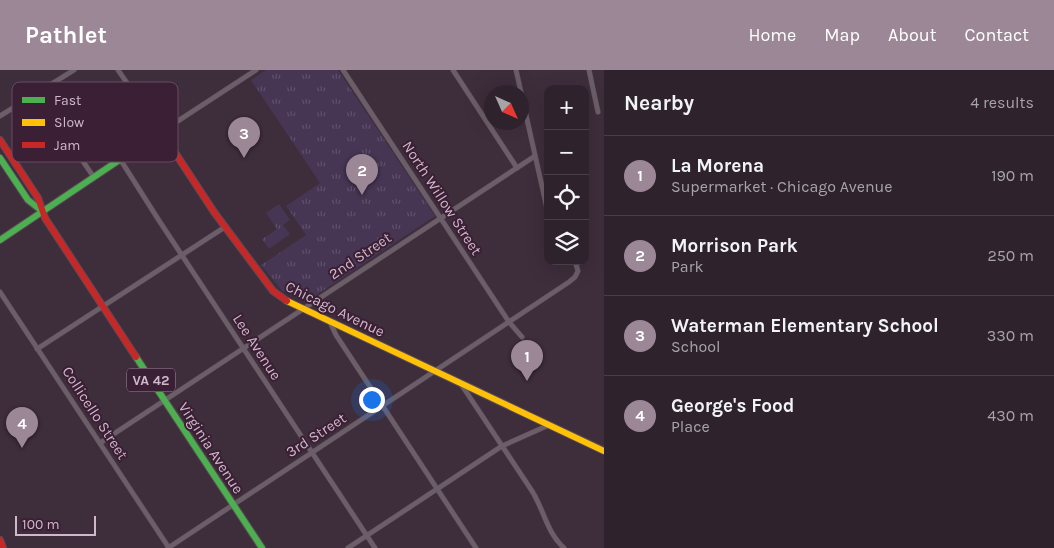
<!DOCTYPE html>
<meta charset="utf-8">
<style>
body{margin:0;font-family:Karla,sans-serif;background:#362a34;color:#f1f3f6}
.controls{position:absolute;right:15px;top:15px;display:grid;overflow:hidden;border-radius:10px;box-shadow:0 5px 20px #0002}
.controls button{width:45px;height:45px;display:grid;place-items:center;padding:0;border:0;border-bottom:1px solid #493f48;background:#2e222c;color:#f1f3f6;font:25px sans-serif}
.compass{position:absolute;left:484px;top:15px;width:45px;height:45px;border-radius:50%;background:#2e222c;box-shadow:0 5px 20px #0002;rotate:135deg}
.scale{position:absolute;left:15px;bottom:12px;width:81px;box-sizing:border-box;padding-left:5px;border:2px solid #cfb8c9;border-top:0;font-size:14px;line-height:18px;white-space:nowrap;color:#cfb8c9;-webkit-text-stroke:4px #3b1f35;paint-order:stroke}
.you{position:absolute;left:371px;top:329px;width:18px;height:18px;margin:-12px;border:4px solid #fff;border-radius:50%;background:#1a73e8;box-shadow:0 0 0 8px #1a73e833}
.badge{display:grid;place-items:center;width:32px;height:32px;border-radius:50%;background:#9c8797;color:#fff;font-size:16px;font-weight:700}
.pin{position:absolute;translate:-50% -41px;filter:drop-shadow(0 1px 2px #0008)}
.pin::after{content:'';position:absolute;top:26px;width:18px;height:15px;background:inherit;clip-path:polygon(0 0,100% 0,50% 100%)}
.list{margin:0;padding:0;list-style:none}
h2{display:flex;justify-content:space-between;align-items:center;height:65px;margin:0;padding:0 20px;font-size:21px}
h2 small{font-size:16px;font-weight:400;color:#a7a4a9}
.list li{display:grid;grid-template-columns:32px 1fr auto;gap:15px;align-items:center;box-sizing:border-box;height:80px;padding:0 20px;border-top:1px solid #493f48}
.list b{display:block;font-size:19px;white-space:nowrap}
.list p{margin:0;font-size:16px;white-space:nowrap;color:#a7a4a9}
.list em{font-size:16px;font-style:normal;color:#a7a4a9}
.icon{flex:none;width:28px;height:28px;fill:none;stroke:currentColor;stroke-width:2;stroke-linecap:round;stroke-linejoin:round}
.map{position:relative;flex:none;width:604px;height:478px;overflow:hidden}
header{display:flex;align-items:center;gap:30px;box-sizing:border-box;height:70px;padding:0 25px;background:#9c8797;color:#fff}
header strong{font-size:24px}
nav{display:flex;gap:28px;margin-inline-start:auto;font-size:18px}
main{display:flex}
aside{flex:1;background:#2e222c}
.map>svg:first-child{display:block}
</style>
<header>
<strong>Pathlet</strong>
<nav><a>Home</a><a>Map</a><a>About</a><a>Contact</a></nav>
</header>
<main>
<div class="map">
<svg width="604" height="478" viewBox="0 0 604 478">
<defs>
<pattern id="park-tufts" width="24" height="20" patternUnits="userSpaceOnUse" patternTransform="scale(1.25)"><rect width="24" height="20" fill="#463553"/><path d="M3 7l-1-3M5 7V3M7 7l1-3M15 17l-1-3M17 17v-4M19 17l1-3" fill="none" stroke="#60506a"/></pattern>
</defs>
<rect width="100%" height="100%" fill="#3e2d3b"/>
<!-- park -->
<g fill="url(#park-tufts)">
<path d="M266 0H338L435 146 306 232 282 221 261 195 306 165 286 136 320 113 251 10Z"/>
<path d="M279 134 290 150 283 155 290 164 269 179 262 169 277 159 266 143Z"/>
</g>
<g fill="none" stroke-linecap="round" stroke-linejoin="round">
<defs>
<g id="street">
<path d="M118 0 161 62 256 0"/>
<path d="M343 0 509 252 522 267"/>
<path d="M453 0 517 98"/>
<path d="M516 0 521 22"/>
<path d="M589 0 598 42"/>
<path d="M37 24 93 106"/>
<path d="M522 27 548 143"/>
<path d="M0 46 74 0"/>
<path d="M11 87 58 55"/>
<path d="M120 89 158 149 375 478"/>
<path d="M0 222 169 478"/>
<path d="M330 252 336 265 476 478"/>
<path d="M37 279 225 157"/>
<path d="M461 314 532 421C544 440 547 463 564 478"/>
<path d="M100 373 535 86"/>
<path d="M168 478 569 212 575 207 578 201 575 191"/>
<path d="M348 478 502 376 549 355"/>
</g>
<g id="fast">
<path d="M0 88 28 130 42 141"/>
<path d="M0 170 161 62 172 78"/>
<path d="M136 287 262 478"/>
</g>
<path id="slow" d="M287 231 604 381"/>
<g id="jam">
<path d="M0 70 38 128 45 148 136 287"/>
<path d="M172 78 214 142 273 221 287 231"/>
<path d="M0 470 3 478"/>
</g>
</defs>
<!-- street casing -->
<use href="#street" stroke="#584b55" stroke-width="5.5"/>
<!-- fast casing -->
<use href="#fast" stroke="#5b4b57" stroke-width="8"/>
<!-- slow casing -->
<use href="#slow" stroke="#5b4b57" stroke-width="8"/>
<!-- jam casing -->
<use href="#jam" stroke="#5b4b57" stroke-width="8"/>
<!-- street -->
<use href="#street" stroke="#6c5e69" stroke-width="4.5"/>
<!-- fast -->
<use href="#fast" stroke="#4caf50" stroke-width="6"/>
<!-- slow -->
<use href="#slow" stroke="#ffc107" stroke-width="6"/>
<!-- jam -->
<use href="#jam" stroke="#c62828" stroke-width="6"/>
</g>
<g text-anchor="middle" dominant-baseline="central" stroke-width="4" stroke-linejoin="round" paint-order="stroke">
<!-- shield labels -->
<rect fill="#3b1f35" stroke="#a38a9d" stroke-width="1" x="127" y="298.5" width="48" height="23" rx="4"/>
<g font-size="14" font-weight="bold" fill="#cfb8c9">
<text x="151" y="310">VA 42</text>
</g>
<!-- street labels -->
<g font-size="15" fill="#cfb8c9" stroke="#3b1f35">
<text transform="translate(442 128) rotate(57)">North Willow Street</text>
<text transform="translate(360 186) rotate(-34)">2nd Street</text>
<text transform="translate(335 239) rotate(26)">Chicago Avenue</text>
<text transform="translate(257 277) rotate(57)">Lee Avenue</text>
<text transform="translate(95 343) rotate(57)">Collicello Street</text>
<text transform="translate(316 365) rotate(-33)">3rd Street</text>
<text transform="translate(211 378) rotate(57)">Virginia Avenue</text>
</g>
</g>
<!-- legend -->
<rect x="12" y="12" width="166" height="80" rx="8" fill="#3b1f35" stroke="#674d61" stroke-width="1"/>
<rect x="22" y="27" width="23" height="6" fill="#4caf50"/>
<rect x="22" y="49" width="23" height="7" fill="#ffc107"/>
<rect x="22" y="72" width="23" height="6" fill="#c62828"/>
<g font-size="14" fill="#cfb8c9">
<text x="54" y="35">Fast</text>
<text x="54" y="57">Slow</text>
<text x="54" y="80">Jam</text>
</g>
</svg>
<div class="controls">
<button>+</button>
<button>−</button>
<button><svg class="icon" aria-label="locate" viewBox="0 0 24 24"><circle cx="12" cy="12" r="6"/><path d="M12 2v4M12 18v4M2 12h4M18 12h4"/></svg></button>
<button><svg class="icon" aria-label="layers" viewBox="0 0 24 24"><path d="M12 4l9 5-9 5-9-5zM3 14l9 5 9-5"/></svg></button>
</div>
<svg class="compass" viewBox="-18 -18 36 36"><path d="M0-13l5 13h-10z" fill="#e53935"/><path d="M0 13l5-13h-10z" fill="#a7a4a9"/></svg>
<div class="scale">100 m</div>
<div class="you"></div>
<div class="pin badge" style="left:527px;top:311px">1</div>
<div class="pin badge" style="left:362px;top:125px">2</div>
<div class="pin badge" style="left:244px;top:88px">3</div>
<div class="pin badge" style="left:22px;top:378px">4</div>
</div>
<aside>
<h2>Nearby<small>4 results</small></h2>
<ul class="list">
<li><span class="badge">1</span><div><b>La Morena</b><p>Supermarket · Chicago Avenue</p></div><em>190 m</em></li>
<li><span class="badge">2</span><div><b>Morrison Park</b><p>Park</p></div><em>250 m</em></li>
<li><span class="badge">3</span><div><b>Waterman Elementary School</b><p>School</p></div><em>330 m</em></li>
<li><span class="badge">4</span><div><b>George's Food</b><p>Place</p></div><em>430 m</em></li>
</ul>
</aside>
</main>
